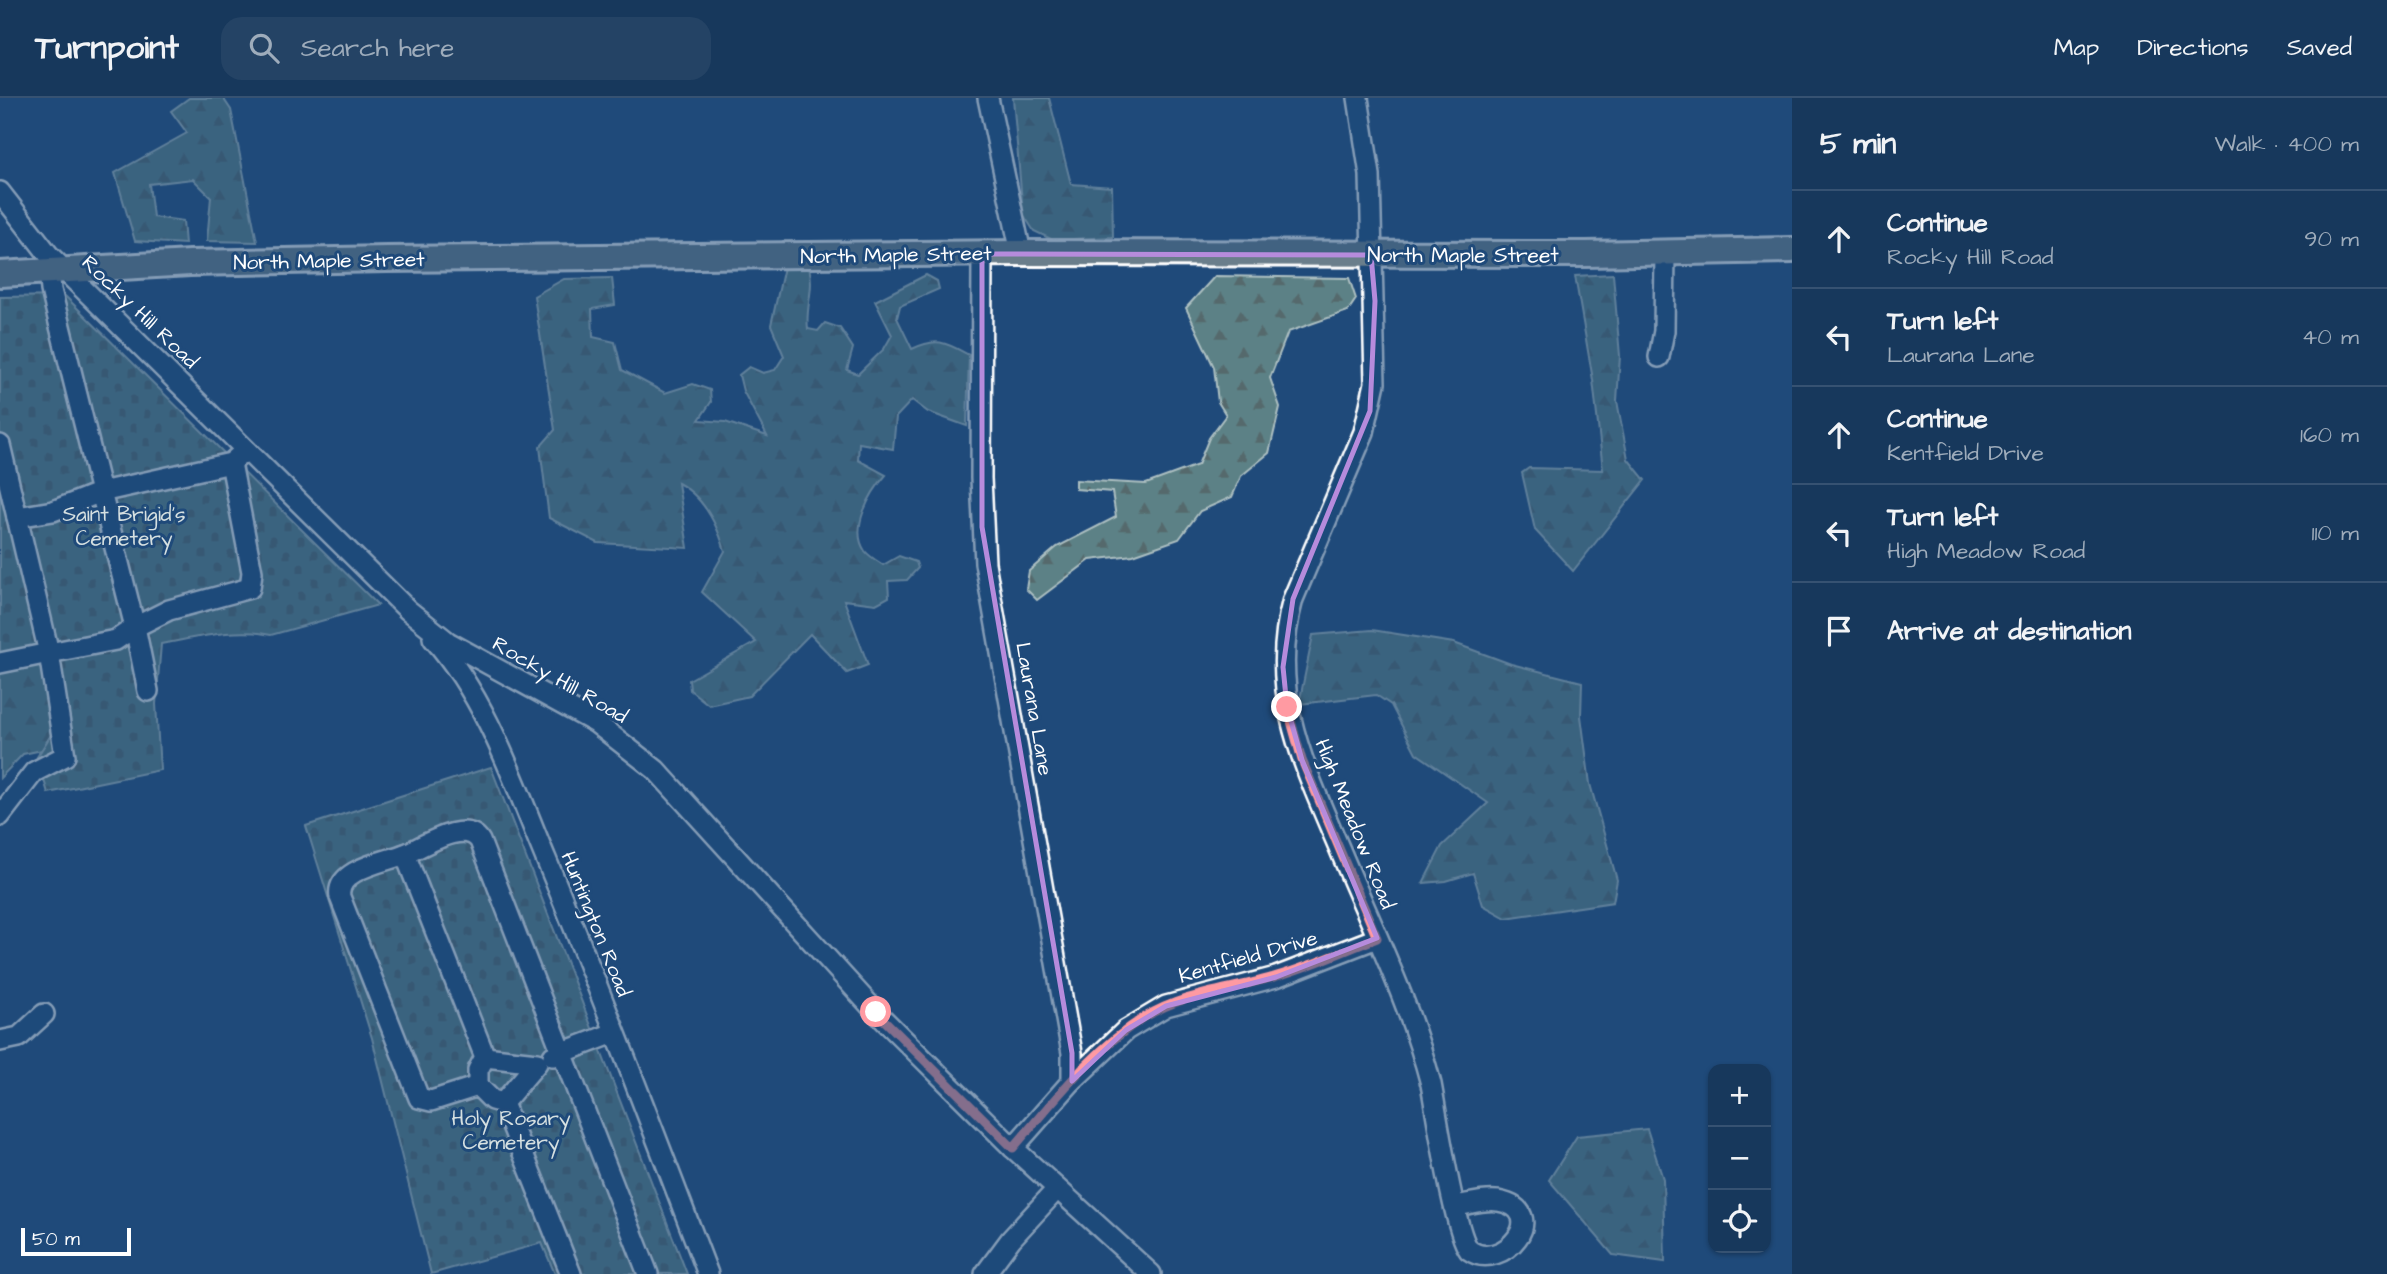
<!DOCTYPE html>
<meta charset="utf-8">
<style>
body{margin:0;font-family:"Architects Daughter",sans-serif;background:#244365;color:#f1f3f6}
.controls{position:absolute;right:21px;bottom:21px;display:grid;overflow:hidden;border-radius:14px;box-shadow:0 2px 5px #0004}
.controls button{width:63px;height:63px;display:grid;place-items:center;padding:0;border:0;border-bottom:2px solid #365272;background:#17385c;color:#f1f3f6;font:35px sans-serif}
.scale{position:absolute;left:21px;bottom:18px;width:110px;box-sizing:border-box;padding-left:7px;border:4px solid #fff;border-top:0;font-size:19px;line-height:24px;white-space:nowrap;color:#fff;-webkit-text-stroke:5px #1f4a7a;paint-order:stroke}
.stop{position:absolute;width:21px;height:21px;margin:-16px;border:5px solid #ff9aa2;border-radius:50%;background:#fff}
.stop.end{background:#ff9aa2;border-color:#fff;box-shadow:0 2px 7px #0008}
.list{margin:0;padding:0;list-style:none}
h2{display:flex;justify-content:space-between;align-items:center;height:91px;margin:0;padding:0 28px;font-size:30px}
h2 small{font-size:23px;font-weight:400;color:#9eacbb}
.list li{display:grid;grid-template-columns:46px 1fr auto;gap:21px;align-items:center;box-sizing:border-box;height:98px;padding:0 28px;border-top:2px solid #365272}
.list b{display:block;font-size:26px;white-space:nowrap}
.list p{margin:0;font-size:23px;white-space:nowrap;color:#9eacbb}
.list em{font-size:23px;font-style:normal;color:#9eacbb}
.icon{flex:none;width:38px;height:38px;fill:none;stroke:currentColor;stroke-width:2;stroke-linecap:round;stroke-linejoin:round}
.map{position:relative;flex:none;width:1792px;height:1176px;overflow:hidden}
header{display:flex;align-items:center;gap:42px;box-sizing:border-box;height:98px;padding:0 35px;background:#17385c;border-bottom:2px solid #365272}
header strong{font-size:33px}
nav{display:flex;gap:38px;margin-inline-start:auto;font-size:24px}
.search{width:490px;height:63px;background:#244365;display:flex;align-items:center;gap:18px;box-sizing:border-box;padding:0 24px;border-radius:21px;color:#9eacbb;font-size:26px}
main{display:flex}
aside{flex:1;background:#17385c}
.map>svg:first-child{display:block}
</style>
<header>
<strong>Turnpoint</strong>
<div class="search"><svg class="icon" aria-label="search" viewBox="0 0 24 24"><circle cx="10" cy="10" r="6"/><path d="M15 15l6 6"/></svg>Search here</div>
<nav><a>Map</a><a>Directions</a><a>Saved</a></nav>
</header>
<main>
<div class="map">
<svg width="1792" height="1176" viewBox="0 0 1792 1176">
<defs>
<pattern id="forest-firs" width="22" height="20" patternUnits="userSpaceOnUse" patternTransform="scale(1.75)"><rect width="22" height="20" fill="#5c8186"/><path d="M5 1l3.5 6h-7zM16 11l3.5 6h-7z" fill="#55696c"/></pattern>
<pattern id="cemetery-stones" width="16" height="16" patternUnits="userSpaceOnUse" patternTransform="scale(1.75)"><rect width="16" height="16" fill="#5c8186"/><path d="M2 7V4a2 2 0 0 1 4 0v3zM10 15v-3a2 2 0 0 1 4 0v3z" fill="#55696c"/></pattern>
</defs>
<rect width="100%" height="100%" fill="#1f4a7a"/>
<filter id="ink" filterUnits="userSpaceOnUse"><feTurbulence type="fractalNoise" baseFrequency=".0143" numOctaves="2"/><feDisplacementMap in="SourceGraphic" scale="14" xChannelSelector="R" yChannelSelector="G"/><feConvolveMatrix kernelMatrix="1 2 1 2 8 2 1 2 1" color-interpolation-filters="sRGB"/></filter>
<g filter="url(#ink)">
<!-- forest -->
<g fill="url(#forest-firs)" stroke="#aec0c2" stroke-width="2">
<path d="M189 0H223L231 12 257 144 207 143 211 99 193 81 149 86 153 119 183 123 185 146 135 143 115 75 187 35 171 13Z"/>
<path d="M1013 0H1049L1071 86 1112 89 1113 139 1053 142 1034 133 1023 116Z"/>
<path d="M784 169H809C815 192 805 208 808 231L818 233 825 225 840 230 853 250 847 272 858 276 884 251 892 237 875 203 926 177 937 183 939 191 900 208 897 220 912 251C937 239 945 244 969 257L967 328 928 314 912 302 896 319 893 351 859 345 858 362 886 377C871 394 849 430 865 453 869 458 877 463 883 467L899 458 916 464 918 470 907 482 888 483 889 499 876 506 844 502 868 567 847 575 810 536 749 598 709 607 690 592 689 582 756 544 702 494 725 453C717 426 704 399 678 385L688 450 598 445 549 420 540 349 555 332 534 198 564 181 612 180 615 207 592 211 593 239 615 244 622 272 665 295 693 286 710 292 711 304 699 322 725 324 767 338 743 293 739 277 749 269 763 275 775 272 784 258 771 227Z"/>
<path d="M1613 176 1620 258 1617 303 1628 361 1645 382 1573 473 1535 432 1522 375 1529 370 1603 372 1593 282 1575 178Z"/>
<path d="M1215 178 1349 180 1356 201 1348 213 1288 234 1270 280 1280 309 1269 355 1241 378 1232 399 1200 413 1179 441 1133 457 1090 462 1037 502 1026 491 1029 473 1057 449 1116 419 1112 394 1076 391V382L1146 386 1198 367 1209 340 1226 317 1218 304 1214 269 1186 210Z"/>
<path d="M1372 532 1454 545 1511 566 1582 584 1581 618 1590 686 1617 782 1613 804 1506 820 1483 807 1473 775 1446 783 1423 785 1442 748 1488 705 1416 655 1391 607 1376 597 1299 606 1313 537Z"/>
<path d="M28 568H61L51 637 42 652 23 656 0 680V574Z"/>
<path d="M1647 1031 1663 1081 1665 1164 1613 1157 1549 1082 1577 1038Z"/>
</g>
<!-- cemetery -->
<g fill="url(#cemetery-stones)" stroke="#aec0c2" stroke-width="2">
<path d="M65 198 378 507 271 537C235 529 196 540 161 546L156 606 160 672 48 695 37 659 51 637 42 566 0 574V199Z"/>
<path d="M491 669 687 1176H555L542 1145 431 1176 372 940 306 728Z"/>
</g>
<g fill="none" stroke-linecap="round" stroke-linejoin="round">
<defs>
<g id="minor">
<path d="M988 0 1021 155"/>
<path d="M1358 0 1370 77 1375 285 1364 334 1293 501C1267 595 1304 667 1340 752 1372 829 1410 905 1431 986 1437 1017 1454 1133 1469 1152 1502 1176 1554 1113 1498 1103 1485 1101 1469 1106 1456 1108"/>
<path d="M0 94 49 157 408 512 448 544 596 625 656 672 876 914 1013 1050 1151 1176"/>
<path d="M982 156 981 380 985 465 1072 955V983L1013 1050"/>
<path d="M49 173 51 192 101 394 231 365 240 357"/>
<path d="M1659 259 1664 233 1665 155"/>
<path d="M0 347 17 419 53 413 101 394 135 529 169 512 250 490 252 474 231 365"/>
<path d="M433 540C488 603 514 684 546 761 603 898 655 1037 708 1176"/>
<path d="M0 565 49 555 17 419"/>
<path d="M0 718 34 674 65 658 49 555 116 542 135 529 148 593"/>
<path d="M405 756C385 764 335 771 340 799L419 1000 431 1003 478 988"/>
<path d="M0 943 19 939 44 916"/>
<path d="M553 958 614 935"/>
<path d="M485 959 537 965 503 1005"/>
<path d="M1072 983 1126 932 1166 908 1276 879 1377 840"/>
<path d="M571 1176 503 1005 492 1002 478 988V972L485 959 405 756C424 748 466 720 480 743L648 1176"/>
<path d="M985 1176 1011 1141 1057 1091"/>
</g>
<path id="major" d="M0 176 190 165 387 161 1021 155 1586 156 1792 152"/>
</defs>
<!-- minor casing -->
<use href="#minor" stroke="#fff" stroke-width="24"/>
<!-- major casing -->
<use href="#major" stroke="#fff" stroke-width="30"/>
<!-- minor -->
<use href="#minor" stroke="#1f4a7a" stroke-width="19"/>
<!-- major -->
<use href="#major" stroke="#6b7e8b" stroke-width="24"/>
</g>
</g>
<g fill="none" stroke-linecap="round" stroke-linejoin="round" filter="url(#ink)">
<!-- route -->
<path stroke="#ff9aa2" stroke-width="9" d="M876 914 1013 1050C1053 1004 1093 951 1145 919 1186 894 1233 892 1277 878 1311 868 1344 853 1377 840L1302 662 1287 609"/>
</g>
<!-- marked area -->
<path d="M0 0H1792V1176H0ZM982 156 1371 157 1375 203 1370 313 1293 501 1283 569 1287 609 1302 662 1377 840 1276 879 1166 908 1126 932 1072 983V955L982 429Z" fill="#1f4a7a" fill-opacity=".55" fill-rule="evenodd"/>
<path fill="none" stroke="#b68bdc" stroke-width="5" stroke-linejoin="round" d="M982 156 1371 157 1375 203 1370 313 1293 501 1283 569 1287 609 1302 662 1377 840 1276 879 1166 908 1126 932 1072 983V955L982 429Z"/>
<g text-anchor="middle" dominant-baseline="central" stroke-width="6" stroke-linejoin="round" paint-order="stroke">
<!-- street labels -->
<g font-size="21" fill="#fff" stroke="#1f4a7a">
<text transform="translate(896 157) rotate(-1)">North Maple Street</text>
<text x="1463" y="157">North Maple Street</text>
<text transform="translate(329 163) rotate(-1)">North Maple Street</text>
<text transform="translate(140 214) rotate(44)">Rocky Hill Road</text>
<text transform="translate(560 582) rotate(30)">Rocky Hill Road</text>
<text transform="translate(1034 611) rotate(80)">Laurana Lane</text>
<text transform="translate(1355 726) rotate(68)">High Meadow Road</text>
<text transform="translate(596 826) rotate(68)">Huntington Road</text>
<text transform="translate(1248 859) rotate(-16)">Kentfield Drive</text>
</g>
<!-- park labels -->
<g font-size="21" fill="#d6e0e1" stroke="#1f4a7a">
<text x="124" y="416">Saint Brigid's<tspan x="124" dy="24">Cemetery</tspan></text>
<text x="511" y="1020">Holy Rosary<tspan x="511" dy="24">Cemetery</tspan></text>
</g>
</g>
</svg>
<div class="controls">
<button>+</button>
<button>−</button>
<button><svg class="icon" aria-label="locate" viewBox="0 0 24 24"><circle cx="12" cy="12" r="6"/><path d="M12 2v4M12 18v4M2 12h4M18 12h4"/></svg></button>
</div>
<div class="scale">50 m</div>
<div class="stop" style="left:876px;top:914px"></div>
<div class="stop end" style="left:1287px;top:609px"></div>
</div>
<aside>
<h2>5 min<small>Walk · 400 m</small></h2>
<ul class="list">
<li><svg class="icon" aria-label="ahead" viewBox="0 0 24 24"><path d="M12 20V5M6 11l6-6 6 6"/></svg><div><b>Continue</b><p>Rocky Hill Road</p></div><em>90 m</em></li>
<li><svg class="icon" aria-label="left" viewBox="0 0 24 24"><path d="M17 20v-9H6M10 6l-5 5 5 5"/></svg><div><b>Turn left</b><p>Laurana Lane</p></div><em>40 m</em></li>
<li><svg class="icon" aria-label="ahead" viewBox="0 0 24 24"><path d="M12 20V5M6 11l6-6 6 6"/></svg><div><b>Continue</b><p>Kentfield Drive</p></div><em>160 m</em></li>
<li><svg class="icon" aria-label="left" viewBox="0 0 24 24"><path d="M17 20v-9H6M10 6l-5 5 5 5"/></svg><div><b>Turn left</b><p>High Meadow Road</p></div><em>110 m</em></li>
<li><svg class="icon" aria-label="arrive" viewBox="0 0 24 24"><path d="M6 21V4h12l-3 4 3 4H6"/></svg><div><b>Arrive at destination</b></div></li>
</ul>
</aside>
</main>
